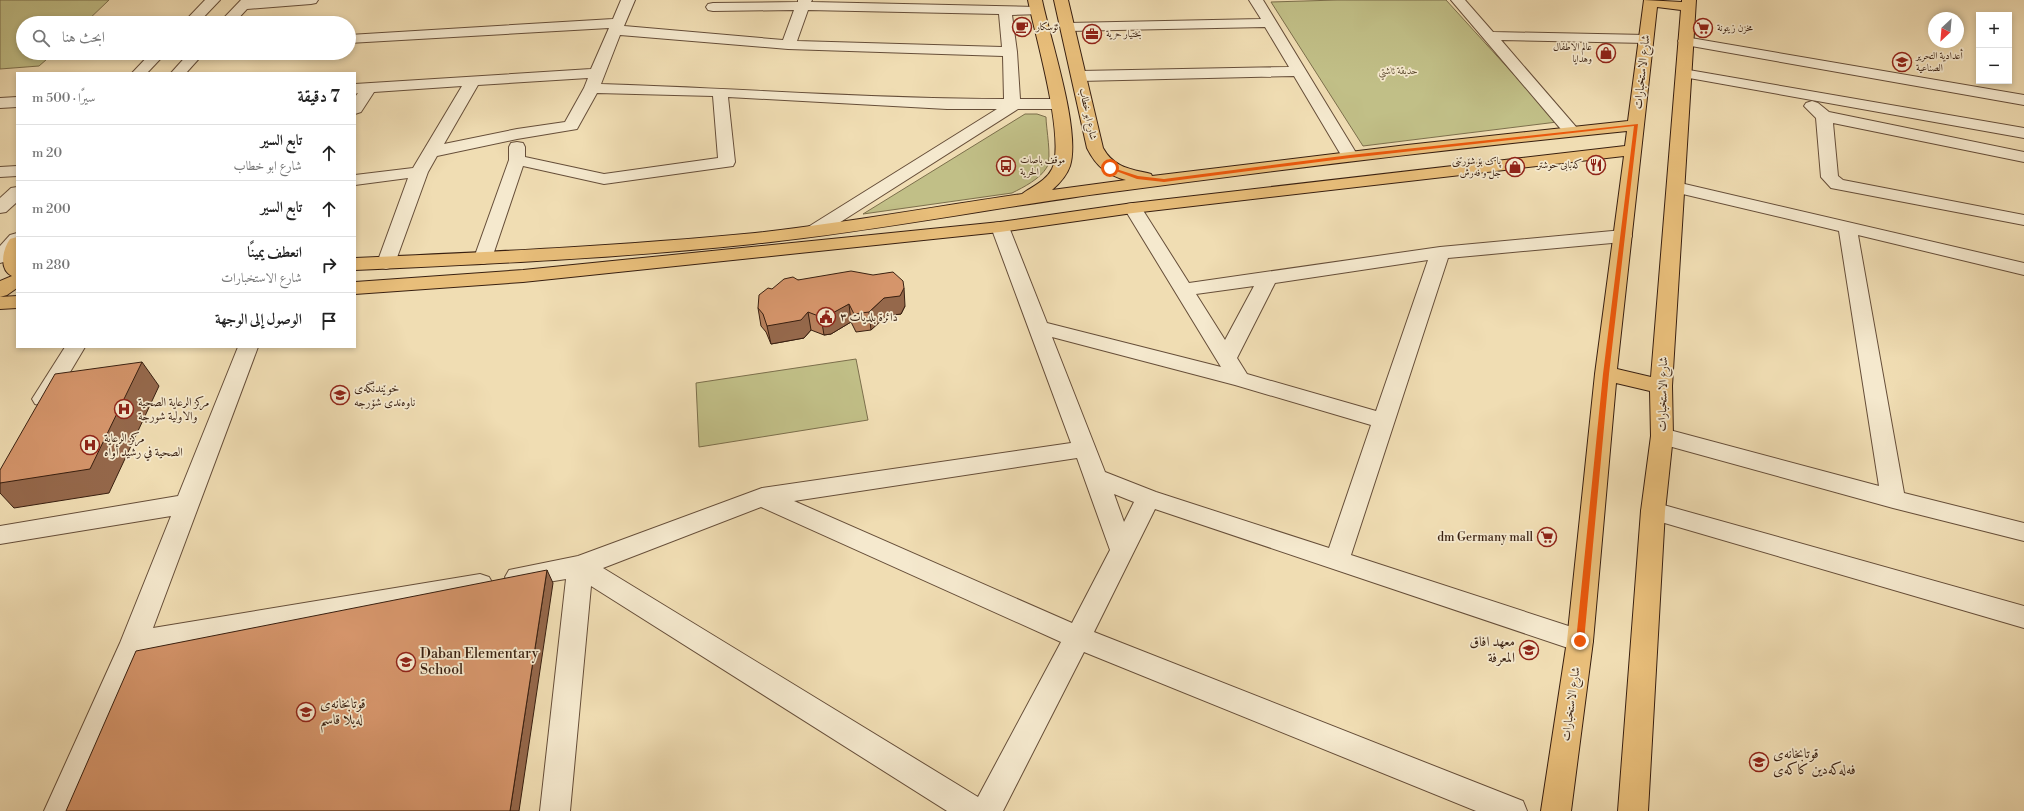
<!DOCTYPE html>
<html lang="ar">
<meta charset="utf-8">
<style>
body{margin:0;font-family:"Libre Bodoni",Amiri,serif;background:#f2f2f2;color:#222;direction:rtl}
.controls{position:absolute;right:12px;top:12px;display:grid;overflow:hidden;border-radius:0px;box-shadow:0 2px 6px #0003}
.controls button{width:36px;height:36px;display:grid;place-items:center;padding:0;border:0;border-bottom:1px solid #e0e0e0;background:#fff;color:#222;font:20px sans-serif}
.compass{position:absolute;left:1928px;top:12px;width:36px;height:36px;border-radius:50%;background:#fff;box-shadow:0 2px 6px #0003;rotate:206deg}
.stop{position:absolute;width:12px;height:12px;margin:-9px;border:3px solid #ea580c;border-radius:50%;background:#fff}
.stop.end{background:#ea580c;border-color:#fff;box-shadow:0 1px 4px #0008}
.list{margin:0;padding:0;list-style:none}
h2{display:flex;justify-content:space-between;align-items:center;height:52px;margin:0;padding:0 16px;font-size:17px}
h2 small{font-size:13px;font-weight:400;color:#767676}
.list li{display:grid;grid-template-columns:26px 1fr auto;gap:12px;align-items:center;box-sizing:border-box;height:56px;padding:0 16px;border-top:1px solid #e0e0e0}
.list b{display:block;font-size:15px;white-space:nowrap}
.list p{margin:0;font-size:13px;white-space:nowrap;color:#767676}
.list em{font-size:13px;font-style:normal;color:#767676}
.icon{flex:none;width:22px;height:22px;fill:none;stroke:currentColor;stroke-width:2;stroke-linecap:round;stroke-linejoin:round}
.map{position:relative;flex:none;width:2024px;height:811px;overflow:hidden;direction:ltr}
.search{position:absolute;background:#fff;box-shadow:0 2px 6px #0003;left:16px;top:16px;width:340px;height:44px;display:flex;align-items:center;gap:10px;box-sizing:border-box;padding:0 14px;border-radius:22px;color:#767676;font-size:15px}
.panel{position:absolute;background:#fff;box-shadow:0 2px 6px #0003;left:16px;top:72px;width:340px;height:276px;border-radius:0px;direction:rtl}
.map>svg:first-child{display:block}
</style>
<div class="map">
<svg width="2024" height="811" viewBox="0 0 2024 811">
<rect width="100%" height="100%" fill="#f0ddb3"/>
<filter id="stains"><feTurbulence type="fractalNoise" baseFrequency=".005" numOctaves="4"/><feColorMatrix values="0 0 0 0 .2 0 0 0 0 .09 0 0 0 0 .02 0 0 0 .5 -.17"/></filter>
<radialGradient id="worn" r=".72"><stop offset=".6" stop-color="#630" stop-opacity="0"/><stop offset="1" stop-color="#630" stop-opacity=".3"/></radialGradient>
<!-- green -->
<g fill="#c1bf87" stroke="#7c6f4c">
<path d="M0 0H109L85 23H23V53H54L39 66 0 69Z"/>
<path d="M1337 0H1446L1557 122 1363 146 1271 2Z"/>
<path d="M1025 114H1037L1046 117C1046 128 1052 158 1047 167 1040 179 1024 187 1012 193L863 214Z"/>
<path d="M856 359 868 420 699 447 696 383Z"/>
</g>
<g fill="none" stroke-linecap="round" stroke-linejoin="round">
<defs>
<g id="minor">
<path d="M205 0H220L198 23H183Z"/>
<path d="M241 0H318L316 3 311 4 247 9 234 23H219Z"/>
<path d="M621 0H635L624 26 783 40 794 10 713 11 708 10 706 7 708 4 713 3 798 2V0H812L811 2 1037 7 1042 8 1044 11 1042 14 1012 15 1017 52 1020 99H1058L1064 101 1066 104 1064 107 1058 109H1018L820 235 814 236 808 235 805 231 808 227 997 109H947L728 97 735 162 733 166 604 184 523 166 492 258 490 262 483 264 476 262 474 258 509 160V147L511 143 517 142 523 143 525 147V157L604 174 718 158 713 96 597 93 577 129 517 139 437 156 428 172 395 263 393 267 386 269 379 267 377 263 408 178 355 185V175L413 168 462 86 374 92 361 112 355 114V97L358 93 355 94V84L591 69 609 28 349 43V35L613 19ZM808 10 999 14 1002 47 797 41ZM620 35 788 49 1003 56 1004 99C870 99 735 88 601 84ZM588 78 584 88 565 122 517 129 444 144 478 85Z"/>
<path d="M1249 0H1263L1358 156 1356 160 1350 161 1344 160 1294 76 1080 81 1075 79 1072 76 1075 73 1080 71 1289 67 1265 27 1068 31 1063 30 1061 27 1063 24 1068 23 1261 19Z"/>
<path d="M1451 0H1465L1493 32 1646 35 1651 36 1653 39 1651 42 1646 43 1501 40 1577 128 1579 131 1577 134 1571 136 1565 134Z"/>
<path d="M1685 37 2024 95V105L1680 44 1678 41 1680 38Z"/>
<path d="M151 53H166L147 73H132Z"/>
<path d="M189 53H204L186 73H171Z"/>
<path d="M1683 69 2024 128V138L1678 76 1676 73 1678 70Z"/>
<path d="M17 97V107L0 108V98Z"/>
<path d="M1812 101 1818 103 1829 112 2024 152V162L1833 123 1838 176 1843 180 2024 215V225L1831 188 1821 177 1816 118 1804 106 1806 103Z"/>
<path d="M17 166V176L0 177V167Z"/>
<path d="M1676 182 2024 263V275L1858 235 1904 493 2024 523V541L1893 508 1654 442 1651 436 1654 430 1662 428 1879 486 1839 231 1670 191 1667 187 1670 183Z"/>
<path d="M17 187V202L6 212 0 213V198L11 188Z"/>
<path d="M1133 203 1139 204 1189 283 1440 247 1623 230 1630 232 1632 236 1630 240 1623 242 1448 258 1351 555 1590 633 1593 641 1590 649 1580 652 1155 509 1094 632 1523 801 1527 811H1476L1084 652 1003 811H947L591 586 570 811H540L566 579 518 587 509 584 505 577 509 570 578 556 762 488 1071 443 991 227 994 223 1000 222 1006 223 1009 227 1047 323 1221 367 1124 208 1127 204ZM1428 260 1376 411 1247 374 1237 358 1275 283ZM1254 286 1225 340 1196 294ZM1052 337 1235 385 1371 425 1329 548 1156 492 1105 472ZM1077 458 1110 550 1072 623 794 501ZM1114 494 1134 502 1124 522ZM761 507 1061 642 978 797 603 568Z"/>
<path d="M17 233V250L7 261 0 263V246L10 235Z"/>
<path d="M65 347H85L51 404 43 406 35 404 32 399Z"/>
<path d="M238 347H258L153 628 480 574 489 577 493 584 489 591 480 594 143 653 74 811H44L120 643 171 516 0 544V526L178 496Z"/>
<path d="M1653 502 2024 606V628L1644 517 1641 511 1644 505Z"/>
</g>
<g id="major">
<path d="M1028 0H1042C1050 39 1081 130 1070 166 1067 175 1059 184 1052 190L1126 180C1107 175 1096 166 1087 148L1054 0H1068L1103 148C1114 168 1131 169 1151 174L1152 176 1407 145 1628 121 1644 0 1682 2V0H1696L1672 386 1673 436 1665 511 1648 811H1618L1641 511 1651 436 1650 391 1616 383 1593 641 1571 811H1541L1567 641 1595 374 1624 156 1133 213 1000 232 523 282 355 294V282L523 270 1000 222 1133 203 1625 146 1627 131C1450 149 1273 170 1097 194 982 210 868 232 753 244 621 258 488 264 355 270V258C489 252 622 246 755 233 845 223 933 207 1022 194 1033 186 1046 181 1052 169 1066 139 1035 35 1028 0ZM1657 7 1681 10 1651 377 1617 369Z"/>
<path d="M17 237V288L7 295 0 297 17 296V308L0 309V281L12 276C0 270 1 252 10 239Z"/>
</g>
</defs>
<!-- minor casing -->
<use href="#minor" stroke="#664e39" stroke-width="2"/>
<!-- major casing -->
<use href="#major" stroke="#381f10" stroke-width="2"/>
<!-- minor -->
<use href="#minor" fill="#f5e9ce" fill-rule="evenodd"/>
<!-- major -->
<use href="#major" fill="#e8be7a" fill-rule="evenodd"/>
</g>
<!-- wall -->
<path fill="#b7805c" stroke="#381f10" d="M798 280 905 306 901 314 886 316 871 330 856 332 851 322 831 334 824 335 811 330 804 338 771 344 766 332 761 326 758 308 772 289Z"/>
<!-- shaded-wall -->
<g fill="#95684b" stroke="#381f10">
<path d="M904 288 905 306 901 314 886 316 871 330 869 312 884 298Z"/>
<path d="M849 304 851 322 831 334 824 335 821 317Z"/>
<path d="M808 312 811 330 804 338 771 344 767 326Z"/>
<path d="M142 362 159 386 109 493 14 508 0 493V483Z"/>
<path d="M547 570 553 583 519 811H510Z"/>
</g>
<!-- building -->
<g fill="#d5956b" stroke="#381f10">
<path d="M851 271 873 275 893 272 903 281 904 288 900 296 884 298 869 312 854 314 849 304 829 315 821 317 808 312 801 320 767 326 763 314 758 308 759 295 768 288 772 289 784 279 793 277 798 280Z"/>
<path d="M142 362 90 469 0 483V470L55 374Z"/>
<path d="M547 570 510 811H66L136 651Z"/>
</g>
<!-- route -->
<path fill="#ea580c" d="M1638 124 1609 374 1584 641 1580 645 1576 641 1603 374 1634 126 1350 158 1164 182 1137 179 1108 168 1110 167 1138 176 1164 179 1350 155Z"/>
<!-- icons -->
<defs>
<symbol id="cafe-ring" viewBox="-11 -11 22 22"><circle r="9.5" fill="#f5e9ce" stroke="#8f2418" stroke-width="1.5"/><path d="M-5.5-4.5H6V0H3Q3 3.5 0 3.5H-2.5Q-5.5 3.5-5.5 0ZM3-3.2v2h1.7v-2ZM-6 4.5H4V6H-6Z" fill="#8f2418"/></symbol>
<symbol id="supermarket-ring" viewBox="-11 -11 22 22"><circle r="9.5" fill="#f5e9ce" stroke="#8f2418" stroke-width="1.5"/><path d="M-6-5.5h2.5l.6 2H6L4.5 2H-2.5L-4.4-4H-6ZM-1.5 3.2a1.3 1.3 0 1 0 .1 0ZM3 3.2a1.3 1.3 0 1 0 .1 0Z" fill="#8f2418"/></symbol>
<symbol id="office-ring" viewBox="-11 -11 22 22"><circle r="9.5" fill="#f5e9ce" stroke="#8f2418" stroke-width="1.5"/><path d="M-6-3h4V-5.5h4V-3h4V5H-6ZM-1-4.5V-3h2v-1.5ZM-6 0V1H6V0Z" fill="#8f2418"/></symbol>
<symbol id="shop-ring" viewBox="-11 -11 22 22"><circle r="9.5" fill="#f5e9ce" stroke="#8f2418" stroke-width="1.5"/><path d="M-5-2.5h2.3a2.7 3.5 0 0 1 5.4 0H5L5.5 6h-11ZM-1.5-2.5h3a1.5 2.3 0 0 0-3 0Z" fill="#8f2418"/></symbol>
<symbol id="school-ring" viewBox="-11 -11 22 22"><circle r="9.5" fill="#f5e9ce" stroke="#8f2418" stroke-width="1.5"/><path d="M0-5L7-2L0 1L-7-2ZM-4 1L0 2.5L4 1V4Q0 6-4 4Z" fill="#8f2418"/></symbol>
<symbol id="restaurant-ring" viewBox="-11 -11 22 22"><circle r="9.5" fill="#f5e9ce" stroke="#8f2418" stroke-width="1.5"/><path d="M-5-6h1v4h1v-4h1v4h1v-4h1v5L-1.5 .5V6h-2V.5L-5-1ZM5-6V6H3V1.5H1.5Q1.5-4 5-6Z" fill="#8f2418"/></symbol>
<symbol id="bus-ring" viewBox="-11 -11 22 22"><circle r="9.5" fill="#f5e9ce" stroke="#8f2418" stroke-width="1.5"/><path d="M-5-6H5V4H4V6H2V4H-2V6H-4V4H-5ZM-3.5-4V0h7V-4ZM-3.5 1.2v1.5H-2V1.2ZM2 1.2v1.5H3.5V1.2Z" fill="#8f2418"/></symbol>
<symbol id="civic-ring" viewBox="-11 -11 22 22"><circle r="9.5" fill="#f5e9ce" stroke="#8f2418" stroke-width="1.5"/><path d="M-.6-6.5H3V-4.5H.6V-3L4-1V1h2V6H-6V1h2V-1L-.6-3ZM-1.2 2.5V6h2.4V2.5Z" fill="#8f2418"/></symbol>
<symbol id="hospital-ring" viewBox="-11 -11 22 22"><circle r="9.5" fill="#f5e9ce" stroke="#8f2418" stroke-width="1.5"/><path d="M-5-5h3v3.5h4V-5h3V5h-3V1.5h-4V5h-3Z" fill="#8f2418"/></symbol>
</defs>
<g fill-rule="evenodd">
<use href="#cafe-ring" x="1011" y="16" width="22" height="22"/>
<use href="#supermarket-ring" x="1692" y="17" width="22" height="22"/>
<use href="#office-ring" x="1081" y="23" width="22" height="22"/>
<use href="#shop-ring" x="1595" y="42" width="22" height="22"/>
<use href="#school-ring" x="1891" y="51" width="22" height="22"/>
<use href="#restaurant-ring" x="1585" y="154" width="22" height="22"/>
<use href="#bus-ring" x="995" y="155" width="22" height="22"/>
<use href="#shop-ring" x="1504" y="156" width="22" height="22"/>
<use href="#civic-ring" x="815" y="306" width="22" height="22"/>
<use href="#school-ring" x="329" y="384" width="22" height="22"/>
<use href="#hospital-ring" x="113" y="398" width="22" height="22"/>
<use href="#hospital-ring" x="79" y="434" width="22" height="22"/>
<use href="#supermarket-ring" x="1536" y="526" width="22" height="22"/>
<use href="#school-ring" x="1518" y="639" width="22" height="22"/>
<use href="#school-ring" x="395" y="651" width="22" height="22"/>
<use href="#school-ring" x="295" y="701" width="22" height="22"/>
<use href="#school-ring" x="1748" y="751" width="22" height="22"/>
</g>
<g text-anchor="middle" dominant-baseline="central" stroke-width="3.5" stroke-linejoin="round" paint-order="stroke">
<!-- far-poi labels -->
<g font-size="10" fill="#381f10" stroke="#f5e9ce" text-anchor="start">
<text x="1036" y="27">ئۆسکار</text>
<text x="1717" y="28">مخزن زيتونة</text>
<text x="1106" y="34">بختيار حرية</text>
<text x="1592" y="47" text-anchor="end">عالم الاطفال<tspan x="1592" dy="12">وهدايا</tspan></text>
<text x="1916" y="56">أعدادية التحرير<tspan x="1916" dy="12">الصناعية</tspan></text>
<text x="1020" y="160">موقف باصات<tspan x="1020" dy="12">الحریة</tspan></text>
<text x="1501" y="161" text-anchor="end">پاک بۆ شۆرتنی<tspan x="1501" dy="12">جل و فەرش</tspan></text>
<text x="1582" y="165" text-anchor="end">کەبابی حوشتر</text>
</g>
<!-- far-park labels -->
<g font-size="10" font-style="italic" fill="#614f34" stroke="#f5e9ce">
<text x="1398" y="71">حديقة ئاشتي</text>
</g>
<!-- far-street labels -->
<g font-size="10" fill="#381f10" stroke="#f5e9ce">
<text transform="translate(1088 114) rotate(78)">شارع ابو خطاب</text>
</g>
<!-- street labels -->
<g font-size="12" fill="#381f10" stroke="#f5e9ce">
<text transform="translate(1642 72) rotate(-84)">شارع الاستخبارات</text>
<text transform="translate(1663 394) rotate(-89)">شارع الاستخبارات</text>
<text transform="translate(1571 704) rotate(-82)">شارع الاستخبارات</text>
</g>
<!-- poi labels -->
<g font-size="12" fill="#381f10" stroke="#f5e9ce" text-anchor="start">
<text x="840" y="317">دائرة بلديات ٣</text>
<text x="354" y="388">خوێندنگەی<tspan x="354" dy="14">ناوەندی شۆرجە</tspan></text>
<text x="138" y="402">مركز الرعاية الصحية<tspan x="138" dy="14">والاولية شورجة</tspan></text>
<text x="104" y="438">مركز الرعاية<tspan x="104" dy="14">الصحية في رشيد أواه</tspan></text>
<text x="1533" y="537" text-anchor="end">dm Germany mall</text>
</g>
<!-- near-poi labels -->
<g font-size="14" fill="#381f10" stroke="#f5e9ce" text-anchor="start">
<text x="1515" y="642" text-anchor="end">معهد افاق<tspan x="1515" dy="16">المعرفة</tspan></text>
<text x="420" y="654">Daban Elementary<tspan x="420" dy="16">School</tspan></text>
<text x="320" y="704">قوتابخانەی<tspan x="320" dy="16">لەیلا قاسم</tspan></text>
<text x="1773" y="754">قوتابخانەی<tspan x="1773" dy="16">فەلەکەدین کاکەی</tspan></text>
</g>
</g>
<rect width="100%" height="100%" filter="url(#stains)"/>
<rect width="100%" height="100%" fill="url(#worn)"/>
</svg>
<div class="controls">
<button>+</button>
<button>−</button>
</div>
<svg class="compass" viewBox="-18 -18 36 36"><path d="M0-13l5 13h-10z" fill="#e53935"/><path d="M0 13l5-13h-10z" fill="#767676"/></svg>
<div class="stop" style="left:1110px;top:168px"></div>
<div class="stop end" style="left:1580px;top:641px"></div>
<div class="search"><svg class="icon" aria-label="search" viewBox="0 0 24 24"><circle cx="10" cy="10" r="6"/><path d="M15 15l6 6"/></svg>ابحث هنا</div>
<section class="panel">
<h2>7 دقيقة<small>سيرًا · 500 m</small></h2>
<ul class="list">
<li><svg class="icon" aria-label="ahead" viewBox="0 0 24 24"><path d="M12 20V5M6 11l6-6 6 6"/></svg><div><b>تابع السير</b><p>شارع ابو خطاب</p></div><em>20 m</em></li>
<li><svg class="icon" aria-label="ahead" viewBox="0 0 24 24"><path d="M12 20V5M6 11l6-6 6 6"/></svg><div><b>تابع السير</b></div><em>200 m</em></li>
<li><svg class="icon" aria-label="right" viewBox="0 0 24 24"><path d="M7 20v-9h11M14 6l5 5-5 5"/></svg><div><b>انعطف يمينًا</b><p>شارع الاستخبارات</p></div><em>280 m</em></li>
<li><svg class="icon" aria-label="arrive" viewBox="0 0 24 24"><path d="M6 21V4h12l-3 4 3 4H6"/></svg><div><b>الوصول إلى الوجهة</b></div></li>
</ul>
</section>
</div>
